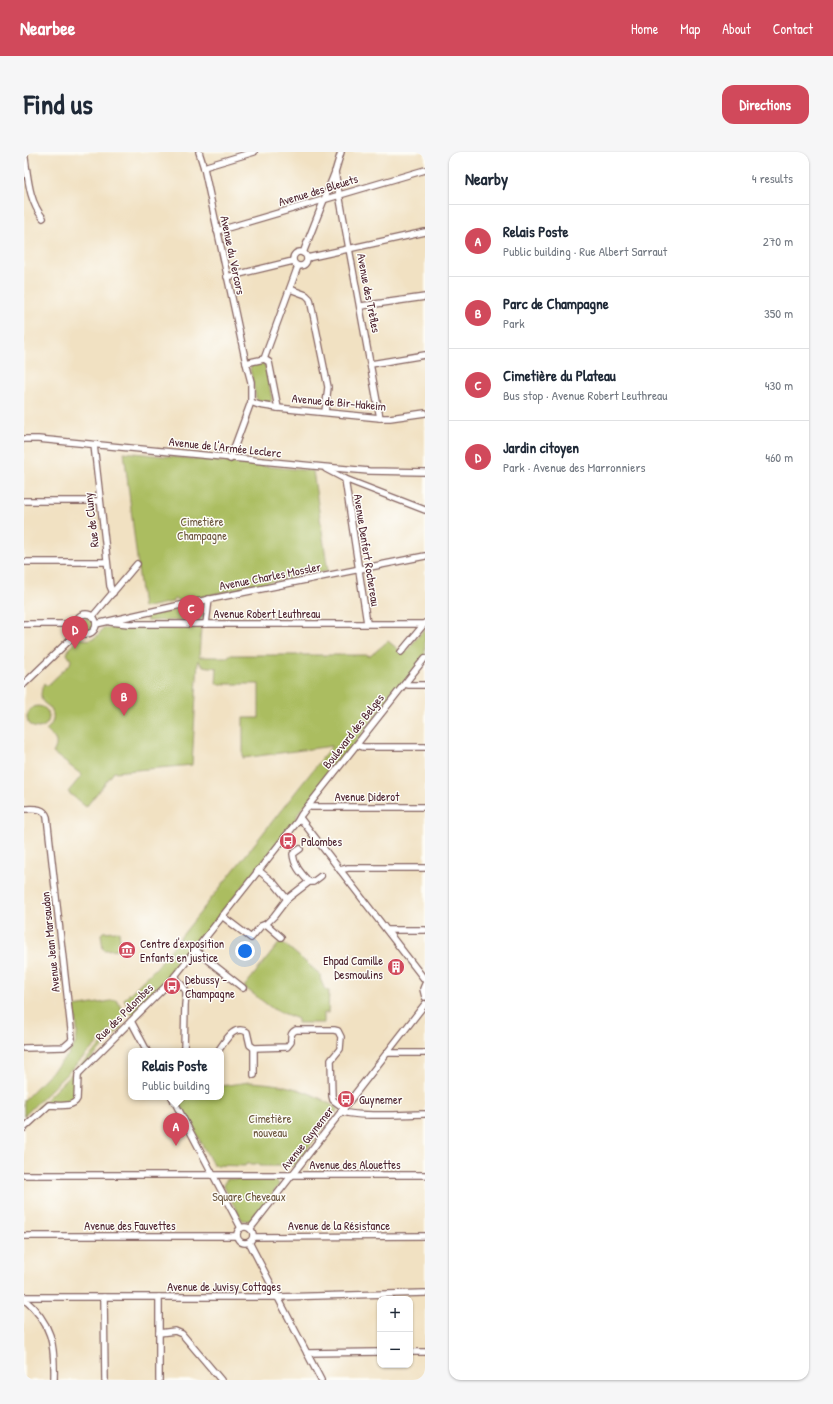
<!DOCTYPE html>
<meta charset="utf-8">
<style>
body{margin:0;font-family:"Patrick Hand",sans-serif;background:#f6f6f7;color:#1f2937}
.controls{position:absolute;right:12px;bottom:12px;display:grid;overflow:hidden;border-radius:8px;box-shadow:0 1px 3px #0004}
.controls button{width:36px;height:36px;display:grid;place-items:center;padding:0;border:0;border-bottom:1px solid #e0e1e3;background:#fff;color:#1f2937;font:20px sans-serif}
.you{position:absolute;left:221px;top:799px;width:14px;height:14px;margin:-10px;border:3px solid #fff;border-radius:50%;background:#1a73e8;box-shadow:0 0 0 6px #1a73e833}
.badge{display:grid;place-items:center;width:26px;height:26px;border-radius:50%;background:#d1495b;color:#fff;font-size:13px;font-weight:700}
.pin{position:absolute;translate:-50% -33px;filter:drop-shadow(0 1px 2px #0008)}
.pin::after{content:'';position:absolute;top:21px;width:14px;height:12px;background:inherit;clip-path:polygon(0 0,100% 0,50% 100%)}
.popup{position:absolute;left:104px;top:896px;width:96px;height:52px;box-sizing:border-box;display:grid;place-content:center;border-radius:8px;background:#fff;filter:drop-shadow(0 1px 3px #0005);font-size:13px;white-space:nowrap;color:#747a83}
.popup b{font-size:15px;color:#1f2937}
.popup::after{content:'';position:absolute;left:50%;top:100%;margin-left:-8px;border:8px solid transparent;border-top-color:#fff}
.list{margin:0;padding:0;list-style:none}
h2{display:flex;justify-content:space-between;align-items:center;height:52px;margin:0;padding:0 16px;font-size:17px}
h2 small{font-size:13px;font-weight:400;color:#747a83}
.list li{display:grid;grid-template-columns:26px 1fr auto;gap:12px;align-items:center;box-sizing:border-box;height:72px;padding:0 16px;border-top:1px solid #e0e1e3}
.list b{display:block;font-size:15px;white-space:nowrap}
.list p{margin:0;font-size:13px;white-space:nowrap;color:#747a83}
.list em{font-size:13px;font-style:normal;color:#747a83}
.map{position:relative;flex:none;width:401px;height:1228px;overflow:hidden;border-radius:12px}
header{display:flex;align-items:center;gap:24px;box-sizing:border-box;height:56px;padding:0 20px;background:#d1495b;color:#fff}
header strong{font-size:19px}
nav{display:flex;gap:22px;margin-inline-start:auto;font-size:14px}
.intro{display:flex;align-items:center;justify-content:space-between;box-sizing:border-box;height:96px;padding:0 24px}
h1{margin:0;font-size:28px}
.button{padding:10px 18px;border-radius:12px;background:#d1495b;color:#fff;font-size:14px;font-weight:700}
main{display:flex;gap:24px;padding:0 24px}
aside{flex:1;background:#fff;border-radius:12px;box-shadow:0 1px 3px #0004}
.map>svg:first-child{display:block}
</style>
<header>
<strong>Nearbee</strong>
<nav><a>Home</a><a>Map</a><a>About</a><a>Contact</a></nav>
</header>
<div class="intro"><h1>Find us</h1><a class="button">Directions</a></div>
<main>
<div class="map">
<svg width="401" height="1228" viewBox="0 0 401 1228">
<rect width="100%" height="100%" fill="#fdfcf7"/>
<filter id="ink" filterUnits="userSpaceOnUse"><feTurbulence type="fractalNoise" baseFrequency=".025" numOctaves="2"/><feDisplacementMap in="SourceGraphic" scale="8" xChannelSelector="R" yChannelSelector="G"/><feConvolveMatrix kernelMatrix="1 2 1 2 8 2 1 2 1" color-interpolation-filters="sRGB"/></filter>
<filter id="wash" filterUnits="userSpaceOnUse"><feTurbulence type="fractalNoise" baseFrequency=".012" numOctaves="4" result="noise"/><feDisplacementMap in="SourceGraphic" scale="16" xChannelSelector="R" yChannelSelector="G"/><feGaussianBlur stdDeviation="0.9" result="paint"/><feColorMatrix in="noise" values="0 0 0 0 0 0 0 0 0 0 0 0 0 0 0 0 0 1.4 0 .05"/><feComposite in="paint" operator="in"/></filter>
<g filter="url(#wash)">
<rect width="100%" height="100%" fill="#f1e1c2"/>
<!-- green -->
<g fill="#abbd61" stroke="#7a6e46">
<path d="M237 211 241 213 248 247 246 251H237L232 246 226 217 228 213Z"/>
<path d="M100 300 289 319 304 419 156 449 153 447H150L148 450 119 456Z"/>
<path d="M177 453C180 459 181 464 176 468L123 469 122 464Z"/>
<circle cx="64" cy="473" r="7"/>
<path d="M79 476H177L175 505H205V503H345V505L364 489 380 502 401 476V503L283 652C277 656 273 661 272 668L143 829 109 863 107 862 100 847 133 815 308 594 219 606V566H235V532H192L193 516 178 514 174 508 168 613 90 620 62 655 44 640 58 623 29 601C36 589 30 586 22 578 29 573 32 563 26 556 24 553 20 552 19 550 15 544 18 537 20 531L23 534 46 512 47 508 43 502 45 496 56 486C66 490 74 486 79 476Z"/>
<circle cx="14" cy="565" r="11"/>
<path d="M92 779 95 780 97 795 95 797 81 798 79 797 77 782 79 780Z"/>
<path d="M257 789 298 824 296 826 301 838 305 839 304 861H300V871H274V867L249 857 220 835Z"/>
<path d="M93 848 101 864 0 964V948L46 901 45 900C58 889 52 870 50 855Z"/>
<path d="M96 874 98 875 52 923 51 944 50 949C42 952 35 950 27 951 17 952 7 966 0 973V969Z"/>
<path d="M225 930C261 932 284 937 314 957L270 1014H235V1012H222L221 1014 189 1013 165 968V965L162 963 155 950 164 945H197V934Z"/>
<path d="M203 1027H252L255 1033 227 1069 218 1068 199 1033Z"/>
</g>
</g>
<g filter="url(#ink)">
<g fill="none" stroke-linecap="round" stroke-linejoin="round">
<defs>
<g id="minor">
<path d="M0 0C4 23 4 48 19 66"/>
<path d="M175 0 180 16 222 211"/>
<path d="M180 16 183 14 230 0"/>
<path d="M311 20 356 266"/>
<path d="M193 79 401 18"/>
<circle cx="276" cy="107" r="7"/>
<path d="M279 101 311 20 317 0"/>
<path d="M283 106 401 80"/>
<path d="M203 125 269 109"/>
<path d="M266 137 282 143 286 147 304 235 301 260"/>
<path d="M337 154 401 145"/>
<path d="M240 207 274 114"/>
<path d="M347 212 401 203"/>
<path d="M227 250 235 253 254 256 356 266H366L401 261"/>
<path d="M0 287H14L300 315 345 319 401 320"/>
<path d="M70 293 86 434 89 441"/>
<path d="M206 307 227 250V230L222 211 240 207 245 210 254 256"/>
<path d="M302 317 321 327 401 358"/>
<path d="M321 327 343 471"/>
<path d="M0 349H76"/>
<path d="M0 410H83"/>
<circle cx="62" cy="472" r="10"/>
<path d="M69 464 113 412"/>
<path d="M86 470 105 472H401"/>
<path d="M0 472H52"/>
<path d="M72 472 152 454 401 404"/>
<path d="M182 472 185 447"/>
<path d="M377 500 401 471"/>
<path d="M0 532 55 479"/>
<path d="M381 532 385 533H401"/>
<path d="M333 593 339 595H401"/>
<path d="M284 654 287 655H401"/>
<path d="M0 657C9 657 20 655 23 665L48 886 47 889 40 895 0 896"/>
<path d="M276 666 401 828"/>
<path d="M276 697 269 702C270 714 277 721 285 730"/>
<path d="M234 718 250 731 263 747"/>
<path d="M316 718 324 716H401"/>
<path d="M198 764 227 786 237 774 242 772 250 764 263 747 285 730H289L297 724"/>
<path d="M242 772 257 785"/>
<path d="M363 778H401"/>
<path d="M171 798 219 836"/>
<path d="M151 824 162 839V843L161 853 160 899"/>
<path d="M401 832 399 837 401 845"/>
<path d="M107 869 123 899"/>
<path d="M230 896V923"/>
<path d="M194 899C201 890 209 872 223 880L226 893 230 896 263 895 267 890C267 884 266 881 272 878H310L314 879 317 885 316 897 307 908 308 944 309 948 320 956"/>
<path d="M363 901H401"/>
<path d="M148 945 217 1076"/>
<path d="M150 949 157 945"/>
<path d="M317 959C331 966 383 962 401 962"/>
<path d="M0 976 25 953C34 953 49 956 53 947L54 923 55 921 147 829 273 670 277 663 401 506"/>
<path d="M0 1023H401"/>
<circle cx="221" cy="1083" r="8"/>
<path d="M226 1077 401 852"/>
<path d="M0 1084H213"/>
<path d="M229 1085 401 1084"/>
<path d="M225 1090 297 1228"/>
<path d="M0 1145H254L401 1141"/>
<path d="M80 1145 81 1228"/>
<path d="M135 1145V1228"/>
<path d="M0 1147C28 1171 31 1192 30 1228"/>
<path d="M135 1181 151 1179 158 1182 197 1228"/>
<path d="M386 1200H401"/>
<path d="M283 1201 356 1200"/>
</g>
</defs>
<!-- minor casing -->
<use href="#minor" stroke="#846360" stroke-width="8"/>
<!-- minor -->
<use href="#minor" stroke="#fff" stroke-width="5.5"/>
</g>
</g>
<!-- icons -->
<defs>
<symbol id="bus-disc" viewBox="-11 -11 22 22"><circle r="9.5" fill="#d1495b" stroke="#fdfcf7"/><path d="M-5-6H5V4H4V6H2V4H-2V6H-4V4H-5ZM-3.5-4V0h7V-4ZM-3.5 1.2v1.5H-2V1.2ZM2 1.2v1.5H3.5V1.2Z" fill="#fff"/></symbol>
<symbol id="museum-disc" viewBox="-11 -11 22 22"><circle r="9.5" fill="#d1495b" stroke="#fdfcf7"/><path d="M0-6L6-3V-2H-6V-3ZM-5-1h2V3h-2ZM-1-1h2V3h-2ZM3-1h2V3H3ZM-6 4H6V6H-6Z" fill="#fff"/></symbol>
<symbol id="building-disc" viewBox="-11 -11 22 22"><circle r="9.5" fill="#d1495b" stroke="#fdfcf7"/><path d="M-4-6H4V6H1V3H-1V6H-4ZM-2.5-4.3h1.7v1.8h-1.7ZM.8-4.3h1.7v1.8H.8ZM-2.5-1h1.7V.8h-1.7ZM.8-1h1.7V.8H.8Z" fill="#fff"/></symbol>
</defs>
<g fill-rule="evenodd">
<use href="#bus-disc" x="254" y="679" width="20" height="20"/>
<use href="#museum-disc" x="93" y="788" width="20" height="20"/>
<use href="#building-disc" x="362" y="805" width="20" height="20"/>
<use href="#bus-disc" x="138" y="824" width="20" height="20"/>
<use href="#bus-disc" x="312" y="937" width="20" height="20"/>
</g>
<g text-anchor="middle" dominant-baseline="central" stroke-width="3" stroke-linejoin="round" paint-order="stroke">
<!-- street labels -->
<g font-size="12" fill="#4a1f2b" stroke="#fdfcf7">
<text transform="translate(294 38) rotate(-17)">Avenue des Bleuets</text>
<text transform="translate(209 103) rotate(78)">Avenue du Vercors</text>
<text transform="translate(345 141) rotate(79)">Avenue des Trèfles</text>
<text transform="translate(315 250) rotate(5)">Avenue de Bir-Hakeim</text>
<text transform="translate(201 295) rotate(6)">Avenue de l'Armée Leclerc</text>
<text transform="translate(67 368) rotate(-97)">Rue de Cluny</text>
<text transform="translate(343 398) rotate(81)">Avenue Denfert Rochereau</text>
<text transform="translate(246 424) rotate(-11)">Avenue Charles Mossler</text>
<text x="243" y="461">Avenue Robert Leuthreau</text>
<text transform="translate(329 579) rotate(-52)">Boulevard des Belges</text>
<text x="343" y="644">Avenue Diderot</text>
<text transform="translate(26 790) rotate(-96)">Avenue Jean Marsaudon</text>
<text transform="translate(100 860) rotate(-45)">Rue des Palombes</text>
<text transform="translate(283 986) rotate(-52)">Avenue Guynemer</text>
<text x="331" y="1012">Avenue des Alouettes</text>
<text x="106" y="1073">Avenue des Fauvettes</text>
<text x="315" y="1073">Avenue de la Résistance</text>
<text x="200" y="1134">Avenue de Juvisy Cottages</text>
</g>
<!-- park labels -->
<g font-size="12" fill="#6c563e" stroke="#fdfcf7">
<text x="178" y="369">Cimetière<tspan x="178" dy="14">Champagne</tspan></text>
<text x="246" y="966">Cimetière<tspan x="246" dy="14">nouveau</tspan></text>
<text x="225" y="1044">Square Cheveaux</text>
</g>
<!-- poi labels -->
<g font-size="12" fill="#4a1f2b" stroke="#fdfcf7" text-anchor="start">
<text x="277" y="689">Palombes</text>
<text x="116" y="791">Centre d'exposition<tspan x="116" dy="14">Enfants en justice</tspan></text>
<text x="359" y="808" text-anchor="end">Ehpad Camille<tspan x="359" dy="14">Desmoulins</tspan></text>
<text x="161" y="827">Debussy -<tspan x="161" dy="14">Champagne</tspan></text>
<text x="335" y="947">Guynemer</text>
</g>
</g>
</svg>
<div class="controls">
<button>+</button>
<button>−</button>
</div>
<div class="you"></div>
<div class="pin badge" style="left:152px;top:994px">A</div>
<div class="popup"><b>Relais Poste</b>Public building</div>
<div class="pin badge" style="left:100px;top:564px">B</div>
<div class="pin badge" style="left:167px;top:476px">C</div>
<div class="pin badge" style="left:51px;top:497px">D</div>
</div>
<aside>
<h2>Nearby<small>4 results</small></h2>
<ul class="list">
<li><span class="badge">A</span><div><b>Relais Poste</b><p>Public building · Rue Albert Sarraut</p></div><em>270 m</em></li>
<li><span class="badge">B</span><div><b>Parc de Champagne</b><p>Park</p></div><em>350 m</em></li>
<li><span class="badge">C</span><div><b>Cimetière du Plateau</b><p>Bus stop · Avenue Robert Leuthreau</p></div><em>430 m</em></li>
<li><span class="badge">D</span><div><b>Jardin citoyen</b><p>Park · Avenue des Marronniers</p></div><em>460 m</em></li>
</ul>
</aside>
</main>
